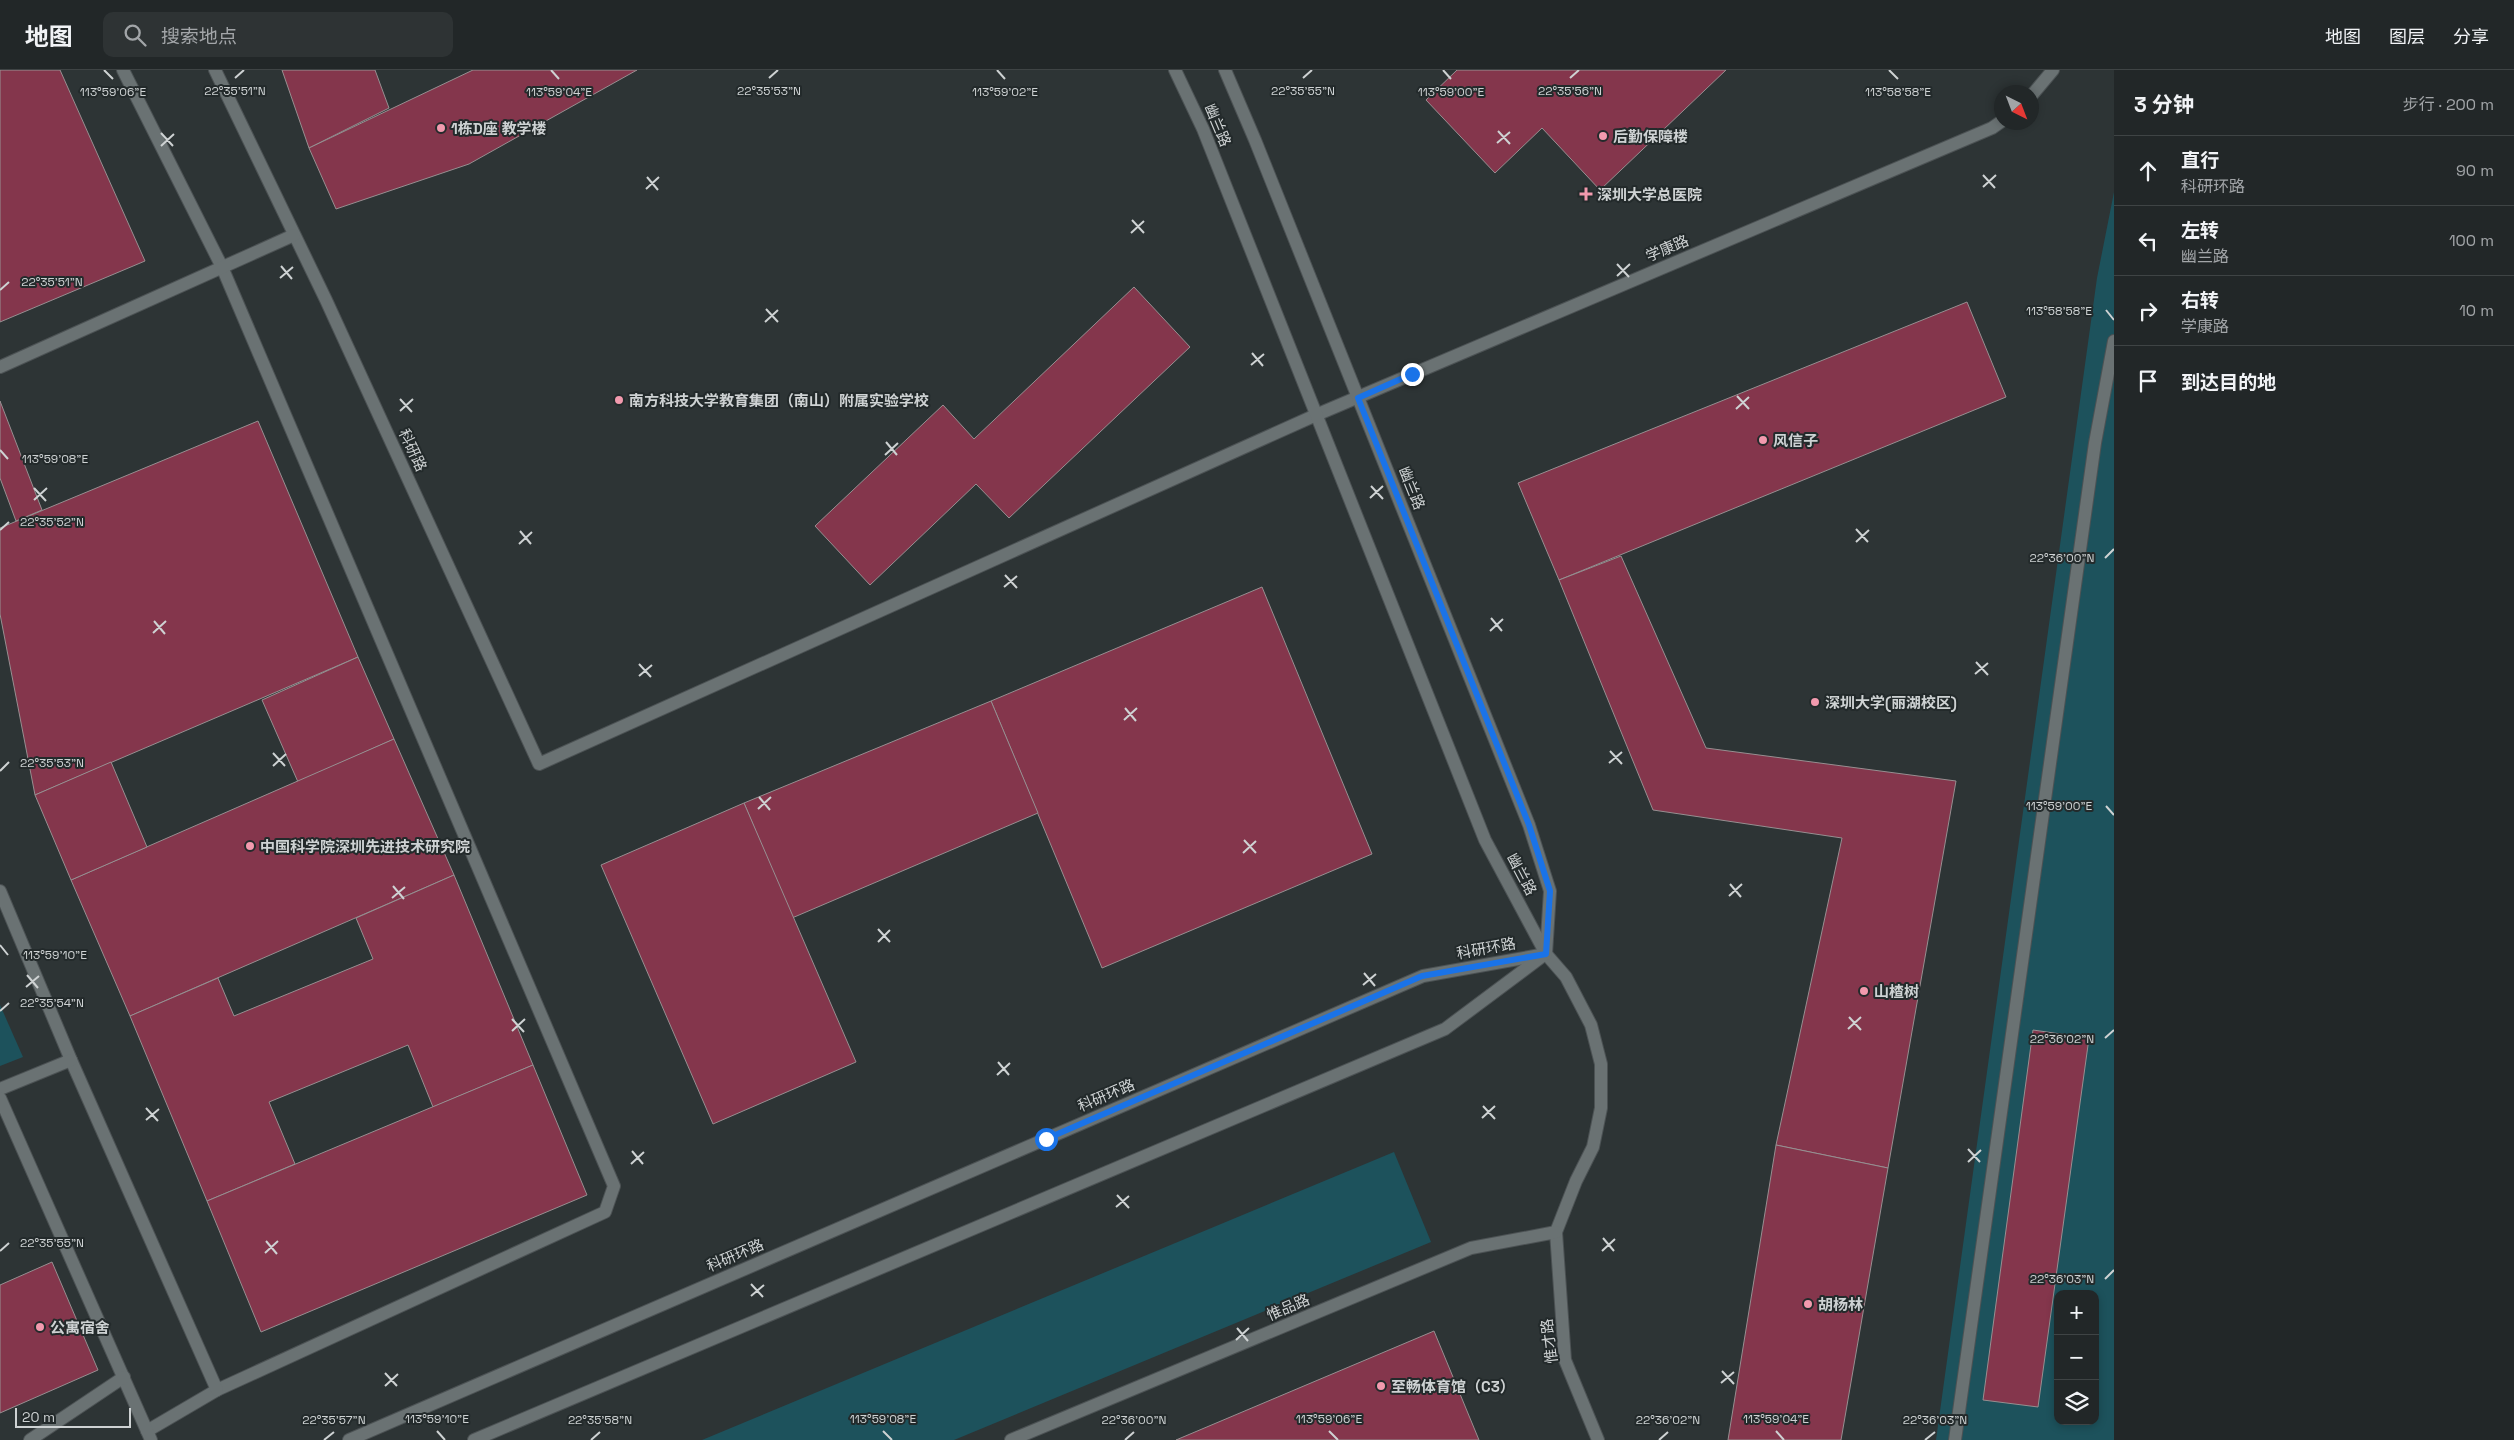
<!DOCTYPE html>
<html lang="zh">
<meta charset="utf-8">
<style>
body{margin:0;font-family:"Space Grotesk","Noto Sans SC",sans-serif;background:#2e3334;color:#f1f3f6}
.controls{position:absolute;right:15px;bottom:15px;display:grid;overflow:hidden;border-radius:10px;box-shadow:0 2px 8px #0003}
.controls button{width:45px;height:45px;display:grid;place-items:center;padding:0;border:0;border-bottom:1px solid #3f4445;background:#222728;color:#f1f3f6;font:25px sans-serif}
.compass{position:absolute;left:1994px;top:15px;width:45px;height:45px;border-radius:50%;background:#222728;box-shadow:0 2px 8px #0003;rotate:138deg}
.scale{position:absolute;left:15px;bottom:12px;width:116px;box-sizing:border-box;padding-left:5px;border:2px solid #ced2d3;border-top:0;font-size:14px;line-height:18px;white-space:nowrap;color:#ced2d3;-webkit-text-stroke:4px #232a2b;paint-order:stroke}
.stop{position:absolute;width:15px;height:15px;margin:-11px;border:4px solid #1a73e8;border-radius:50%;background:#fff}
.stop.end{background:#1a73e8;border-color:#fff;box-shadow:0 1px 5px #0008}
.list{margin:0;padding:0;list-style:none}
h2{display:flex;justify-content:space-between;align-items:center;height:65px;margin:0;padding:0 20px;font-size:21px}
h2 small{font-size:16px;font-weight:400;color:#a2a5a8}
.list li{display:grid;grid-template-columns:32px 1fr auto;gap:15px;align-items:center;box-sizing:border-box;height:70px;padding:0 20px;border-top:1px solid #3f4445}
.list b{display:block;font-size:19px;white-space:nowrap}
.list p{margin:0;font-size:16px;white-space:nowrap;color:#a2a5a8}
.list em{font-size:16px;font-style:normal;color:#a2a5a8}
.icon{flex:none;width:28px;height:28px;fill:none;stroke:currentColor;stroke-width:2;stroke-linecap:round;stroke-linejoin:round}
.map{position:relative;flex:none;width:2114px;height:1370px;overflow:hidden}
header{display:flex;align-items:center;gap:30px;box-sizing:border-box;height:70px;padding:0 25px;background:#222728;border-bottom:1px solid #3f4445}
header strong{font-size:24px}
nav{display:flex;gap:28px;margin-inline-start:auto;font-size:18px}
.search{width:350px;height:45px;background:#2e3334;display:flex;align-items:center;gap:12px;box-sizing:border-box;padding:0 18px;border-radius:10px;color:#a2a5a8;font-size:19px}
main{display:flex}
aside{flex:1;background:#222728}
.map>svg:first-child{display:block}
</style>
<header>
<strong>地图</strong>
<div class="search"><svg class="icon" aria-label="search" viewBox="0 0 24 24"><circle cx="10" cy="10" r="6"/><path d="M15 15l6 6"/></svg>搜索地点</div>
<nav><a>地图</a><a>图层</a><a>分享</a></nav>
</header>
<main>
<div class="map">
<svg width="2114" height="1370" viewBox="0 0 2114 1370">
<rect width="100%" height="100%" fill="#2d3435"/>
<!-- green -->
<g fill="#1d525c" fill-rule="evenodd">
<path d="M2114 122V1370H1936L2097 208ZM2058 1224H2095V1351H2058Z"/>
<path d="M0 935 23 987 0 996Z"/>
<path d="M1394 1082 1431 1172 954 1370H702Z"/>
</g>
<!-- building -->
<g fill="#84364c" stroke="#978f91">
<path d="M0 0H60L145 191 0 252Z"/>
<path d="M282 0H375L389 38 309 78Z"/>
<path d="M473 0H637L469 94 336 139 309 78Z"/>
<path d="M1457 0H1726L1600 120 1542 58 1495 103 1426 30Z"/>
<path d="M1134 217 1190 277 1009 448 976 414 870 515 815 456 943 335 974 369Z"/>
<path d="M1967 232 2006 327 1559 510 1518 413Z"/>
<path d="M0 331 42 440 16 451 0 408Z"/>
<path d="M258 351 358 587 35 725 0 544V458Z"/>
<path d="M1621 486 1706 678 1956 711 1888 1098 1776 1075 1842 768 1653 740 1559 510Z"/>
<path d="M1262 517 1372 784 1102 898 991 631Z"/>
<path d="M358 587 394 669 298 712 262 630Z"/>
<path d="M991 631 1038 743 792 848 744 733Z"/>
<path d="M394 669 454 805 130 946 71 810Z"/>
<path d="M111 692 147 777 71 810 35 725Z"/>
<path d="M744 733 856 992 713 1054 601 795Z"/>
<path d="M454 805 533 995 433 1037 408 975 269 1032 295 1094 207 1131 130 946 218 908 234 946 373 889 356 848Z"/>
<path d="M2033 960 2089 968 2038 1337 1983 1330Z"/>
<path d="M533 995 587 1125 261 1262 207 1131Z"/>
<path d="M1776 1075 1888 1098 1841 1370H1728Z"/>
<path d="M52 1192 98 1300 0 1343V1215Z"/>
<path d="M1434 1261 1479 1370H1176Z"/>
</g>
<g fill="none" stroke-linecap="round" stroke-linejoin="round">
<defs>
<g id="minor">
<path d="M123 0 222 197 614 1116 605 1142 217 1320 147 1361"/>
<path d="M215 0 326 230 539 694 1316 345 1992 58 2002 51"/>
<path d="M1175 0 1203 59 1485 770 1546 884 1566 907 1591 955 1601 994V1038L1593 1077 1576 1111 1556 1162 1565 1290 1598 1370"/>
<path d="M1225 0 1255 70 1529 755 1550 821 1546 884"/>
<path d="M2032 25 2053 0"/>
<path d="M0 297 294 165"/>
<path d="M0 821 71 990 217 1320"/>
<path d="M0 1019 71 990"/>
<path d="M0 1028 151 1370"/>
<path d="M30 1370 124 1307"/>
<path d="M349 1370 1423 906 1546 884"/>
<path d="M474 1370 1445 959 1544 885"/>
<path d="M1011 1370 1471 1178 1556 1162"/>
<path d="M1955 1370 2095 373 2114 271"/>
</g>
</defs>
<!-- minor casing -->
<use href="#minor" stroke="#4c5254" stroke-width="14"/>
<!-- minor -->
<use href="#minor" stroke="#6a7273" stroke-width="12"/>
</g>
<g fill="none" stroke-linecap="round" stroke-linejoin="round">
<!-- route -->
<path stroke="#1a73e8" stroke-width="6" d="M1046 1069 1422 906 1546 884 1550 821 1529 755 1358 328 1412 304"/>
</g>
<!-- ticks -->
<path fill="none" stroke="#ced2d3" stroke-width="2" d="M104 0 113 9M551 0 559 9M997 0 1005 9M1443 0 1451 9M1889 0 1898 9M235 8 244 0M769 8 778 0M1303 8 1312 0M1570 8 1579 0M1498 61 1510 74M161 63 173 76M1497 73 1510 62M161 76 174 64M1983 105 1995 118M647 107 658 120M1983 117 1996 105M646 119 659 107M1132 150 1144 163M1131 163 1144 151M1617 194 1629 207M281 196 292 209M1617 206 1630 194M280 208 293 197M0 220 9 212M766 239 778 252M2106 240 2114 250M765 252 778 240M1252 283 1263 296M1251 295 1264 284M1737 326 1749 339M400 329 412 342M1736 339 1749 327M400 341 413 329M886 372 897 385M0 380 8 389M885 385 898 373M1371 416 1383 429M34 418 46 431M1370 428 1383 416M34 430 47 418M1856 459 1868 472M0 460 9 452M520 461 531 474M1856 472 1869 460M519 474 532 462M2105 488 2114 479M1005 505 1017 518M1004 517 1017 506M1491 548 1502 561M154 551 165 564M1490 561 1503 549M153 563 166 551M1976 592 1988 605M639 594 651 607M1975 604 1988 593M639 606 652 595M1125 638 1136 651M1124 650 1137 638M1610 681 1622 694M273 683 285 696M1609 693 1622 682M273 696 286 684M0 701 9 692M759 727 770 740M2106 736 2114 745M758 739 771 727M1244 770 1256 783M1243 783 1256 771M1730 814 1741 827M393 816 404 829M1729 826 1742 814M392 828 405 817M878 859 890 872M878 872 890 860M0 875 8 885M1364 903 1375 916M27 905 38 918M1363 915 1376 904M26 917 39 906M0 941 9 933M1849 947 1861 960M512 949 524 962M1848 959 1861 947M512 961 525 949M2105 968 2114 960M998 992 1009 1005M997 1005 1010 993M1483 1036 1495 1049M146 1038 158 1051M1482 1048 1495 1036M146 1050 159 1039M1968 1079 1980 1092M632 1081 643 1094M1968 1092 1981 1080M631 1094 644 1082M1117 1125 1129 1138M1116 1137 1129 1126M1603 1168 1614 1181M266 1171 277 1184M0 1181 9 1173M1602 1181 1615 1169M265 1183 278 1171M2105 1209 2114 1200M751 1214 763 1227M751 1226 764 1215M1237 1258 1248 1271M1236 1270 1249 1258M1722 1301 1734 1314M385 1303 397 1316M1721 1313 1734 1302M385 1316 398 1304M437 1361 445 1370M883 1361 892 1370M1329 1361 1338 1370M1776 1361 1784 1370M324 1370 334 1362M591 1370 600 1362M1125 1370 1134 1362M1659 1370 1668 1362M1925 1370 1935 1362"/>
<!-- markers -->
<g fill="#f29aae" stroke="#232a2b" stroke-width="2">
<circle cx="441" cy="58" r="5"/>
<circle cx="1603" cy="66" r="5"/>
<path d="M1583.5 116.5h5v5h5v5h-5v5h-5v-5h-5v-5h5z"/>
<circle cx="619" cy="330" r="5"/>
<circle cx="1763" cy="370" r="5"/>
<circle cx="1815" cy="632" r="5"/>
<circle cx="250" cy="776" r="5"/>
<circle cx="1864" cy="921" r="5"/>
<circle cx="1808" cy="1234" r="5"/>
<circle cx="40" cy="1257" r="5"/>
<circle cx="1381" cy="1316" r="5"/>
</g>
<g text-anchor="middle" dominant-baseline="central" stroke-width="4" stroke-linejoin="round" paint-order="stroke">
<!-- street labels -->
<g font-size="15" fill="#ced2d3" stroke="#232a2b">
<text transform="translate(1218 55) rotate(67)">幽兰路</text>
<text transform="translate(1667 178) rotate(-23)">学康路</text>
<text transform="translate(413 380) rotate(65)">科研路</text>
<text transform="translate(1412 418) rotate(68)">幽兰路</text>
<text transform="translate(1522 804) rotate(62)">幽兰路</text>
<text transform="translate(1486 878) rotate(-10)">科研环路</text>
<text transform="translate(1106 1025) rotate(-23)">科研环路</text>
<text transform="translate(735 1185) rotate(-23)">科研环路</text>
<text transform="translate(1288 1237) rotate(-23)">惟品路</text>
<text transform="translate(1549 1271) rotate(-97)">惟才路</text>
</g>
<!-- poi labels -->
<g font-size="15" font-weight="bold" fill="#ced2d3" stroke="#232a2b" text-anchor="start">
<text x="451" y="58">1栋D座 教学楼</text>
<text x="1613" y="66">后勤保障楼</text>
<text x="1597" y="124">深圳大学总医院</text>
<text x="629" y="330">南方科技大学教育集团（南山）附属实验学校</text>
<text x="1773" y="370">风信子</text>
<text x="1825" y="632">深圳大学(丽湖校区)</text>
<text x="260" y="776">中国科学院深圳先进技术研究院</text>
<text x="1874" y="921">山楂树</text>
<text x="1818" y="1234">胡杨林</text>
<text x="50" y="1257">公寓宿舍</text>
<text x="1391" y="1316">至畅体育馆（C3）</text>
</g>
</g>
<g font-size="12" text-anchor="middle" fill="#ced2d3" stroke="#232a2b" stroke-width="4" stroke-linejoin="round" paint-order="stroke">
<text x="235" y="25">22°35'51"N</text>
<text x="769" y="25">22°35'53"N</text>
<text x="1303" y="25">22°35'55"N</text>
<text x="1570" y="25">22°35'56"N</text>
<text x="113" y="26">113°59'06"E</text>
<text x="559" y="26">113°59'04"E</text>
<text x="1005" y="26">113°59'02"E</text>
<text x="1451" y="26">113°59'00"E</text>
<text x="1898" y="26">113°58'58"E</text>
<text x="52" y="216">22°35'51"N</text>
<text x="2059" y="245">113°58'58"E</text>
<text x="55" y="393">113°59'08"E</text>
<text x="52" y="456">22°35'52"N</text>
<text x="2062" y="492">22°36'00"N</text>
<text x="52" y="697">22°35'53"N</text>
<text x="2059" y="740">113°59'00"E</text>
<text x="55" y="889">113°59'10"E</text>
<text x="52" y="937">22°35'54"N</text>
<text x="2062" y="973">22°36'02"N</text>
<text x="52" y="1177">22°35'55"N</text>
<text x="2062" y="1213">22°36'03"N</text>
<text x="437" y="1353">113°59'10"E</text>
<text x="883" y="1353">113°59'08"E</text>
<text x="1329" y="1353">113°59'06"E</text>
<text x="1776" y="1353">113°59'04"E</text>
<text x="334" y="1354">22°35'57"N</text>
<text x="600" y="1354">22°35'58"N</text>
<text x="1134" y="1354">22°36'00"N</text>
<text x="1668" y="1354">22°36'02"N</text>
<text x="1935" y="1354">22°36'03"N</text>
</g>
</svg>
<div class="controls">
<button>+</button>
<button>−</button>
<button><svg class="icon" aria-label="layers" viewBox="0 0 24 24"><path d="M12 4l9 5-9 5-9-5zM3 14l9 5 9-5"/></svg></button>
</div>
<svg class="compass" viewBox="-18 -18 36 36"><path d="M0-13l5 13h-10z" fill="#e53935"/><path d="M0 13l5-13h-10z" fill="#a2a5a8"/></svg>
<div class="scale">20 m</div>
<div class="stop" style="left:1046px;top:1069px"></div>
<div class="stop end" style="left:1412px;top:304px"></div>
</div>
<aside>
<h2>3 分钟<small>步行 · 200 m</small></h2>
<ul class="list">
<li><svg class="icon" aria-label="ahead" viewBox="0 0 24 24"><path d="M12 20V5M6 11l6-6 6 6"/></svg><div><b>直行</b><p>科研环路</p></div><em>90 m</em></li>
<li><svg class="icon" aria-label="left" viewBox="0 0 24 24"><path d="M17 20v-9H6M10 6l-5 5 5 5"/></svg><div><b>左转</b><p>幽兰路</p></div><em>100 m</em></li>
<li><svg class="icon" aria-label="right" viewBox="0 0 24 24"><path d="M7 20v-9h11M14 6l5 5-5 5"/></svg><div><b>右转</b><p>学康路</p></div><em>10 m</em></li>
<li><svg class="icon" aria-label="arrive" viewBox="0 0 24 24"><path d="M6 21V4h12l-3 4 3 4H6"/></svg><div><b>到达目的地</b></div></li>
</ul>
</aside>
</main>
